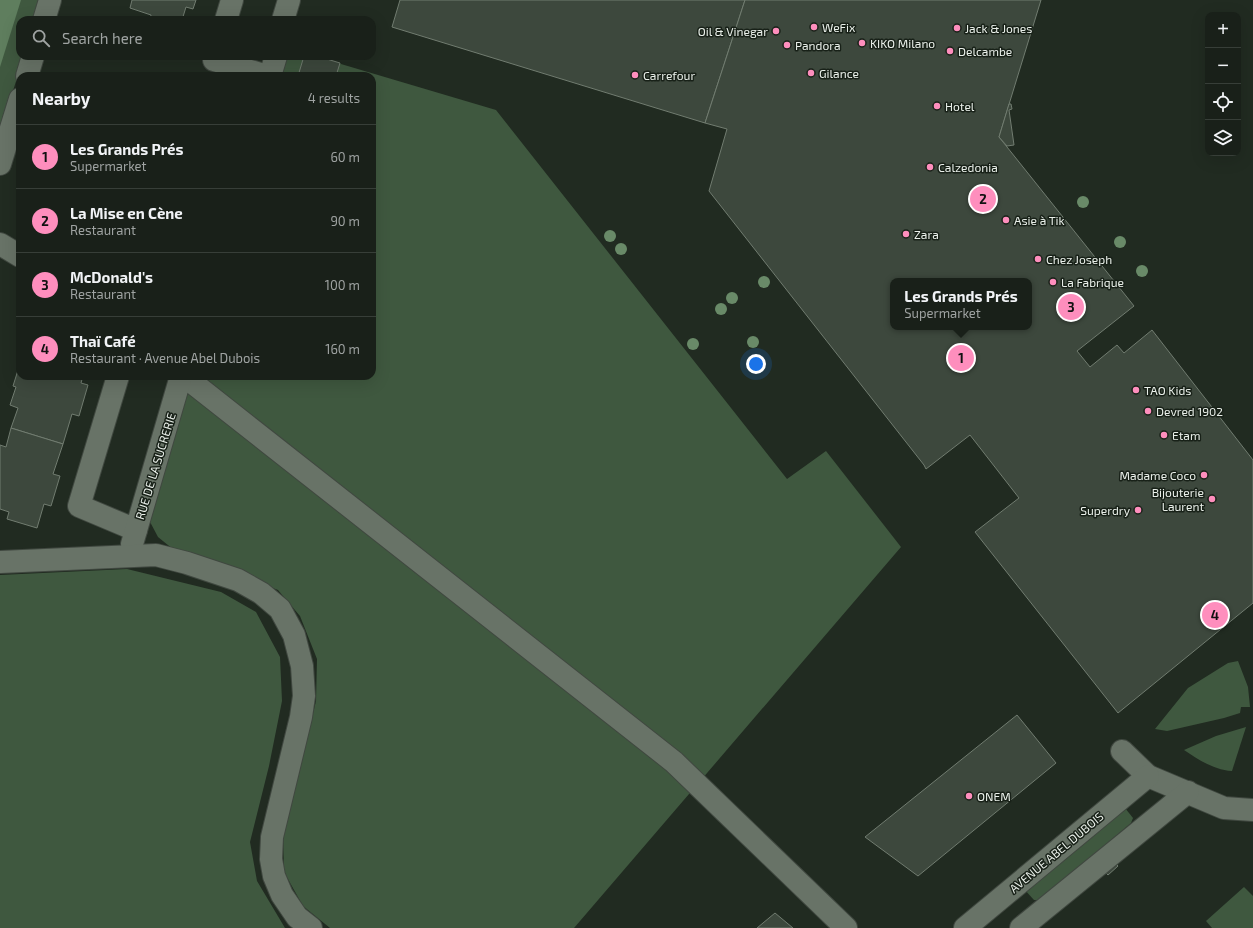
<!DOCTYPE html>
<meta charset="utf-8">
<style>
body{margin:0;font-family:"Exo 2",sans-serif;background:#222822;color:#f1f3f6}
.controls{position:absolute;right:12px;top:12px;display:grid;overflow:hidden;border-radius:8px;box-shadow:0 4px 16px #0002}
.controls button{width:36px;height:36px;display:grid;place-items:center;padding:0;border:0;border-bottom:1px solid #373e38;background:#192019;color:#f1f3f6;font:20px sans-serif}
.you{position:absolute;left:756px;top:364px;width:14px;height:14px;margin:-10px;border:3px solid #fff;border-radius:50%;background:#1a73e8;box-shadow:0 0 0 6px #1a73e833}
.badge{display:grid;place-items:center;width:26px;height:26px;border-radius:50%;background:#fe8ebd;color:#111;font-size:13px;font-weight:700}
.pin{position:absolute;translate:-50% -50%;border:2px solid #fff;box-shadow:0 1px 4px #0006}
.popup{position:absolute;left:890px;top:278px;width:142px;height:52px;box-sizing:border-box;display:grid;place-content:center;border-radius:8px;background:#192019;filter:drop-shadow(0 1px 3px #0005);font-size:13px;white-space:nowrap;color:#9fa3a2}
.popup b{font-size:15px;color:#f1f3f6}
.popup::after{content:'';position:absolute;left:50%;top:100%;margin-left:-8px;border:8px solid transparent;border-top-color:#192019}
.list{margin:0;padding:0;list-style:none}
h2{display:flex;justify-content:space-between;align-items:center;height:52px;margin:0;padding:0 16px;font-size:17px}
h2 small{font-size:13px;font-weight:400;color:#9fa3a2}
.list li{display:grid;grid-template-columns:26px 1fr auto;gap:12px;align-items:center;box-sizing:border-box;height:64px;padding:0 16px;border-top:1px solid #373e38}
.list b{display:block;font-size:15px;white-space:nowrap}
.list p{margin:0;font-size:13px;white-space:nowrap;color:#9fa3a2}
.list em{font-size:13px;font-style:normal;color:#9fa3a2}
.icon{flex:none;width:22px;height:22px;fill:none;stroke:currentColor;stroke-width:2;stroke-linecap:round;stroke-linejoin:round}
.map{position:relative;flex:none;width:1253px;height:928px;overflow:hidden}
.search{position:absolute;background:#192019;box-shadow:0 4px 16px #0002;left:16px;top:16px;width:360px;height:44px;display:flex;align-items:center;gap:10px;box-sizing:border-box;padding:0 14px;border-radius:12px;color:#9fa3a2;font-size:15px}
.panel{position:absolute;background:#192019;box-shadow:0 4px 16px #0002;left:16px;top:72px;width:360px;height:308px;border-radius:12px}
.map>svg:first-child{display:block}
</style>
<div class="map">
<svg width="1253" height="928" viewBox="0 0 1253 928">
<rect width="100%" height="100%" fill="#212b21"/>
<!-- green -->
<g fill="#3f583f">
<path d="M0 0H41L35 20H20V56H24L0 132Z"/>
<path d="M285 56H314L496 110 787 479 826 451 901 547 574 928H330L303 906 284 872 283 836 316 701 317 659 300 616 278 590 174 550 158 537 149 520 191 376H372V76H279Z"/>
<path d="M127 569 221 592 256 612 280 657 282 701 269 766 250 842 257 881 285 928H0V575Z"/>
<path d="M1238 661 1248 687 1250 707H1241L1240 713 1224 718 1167 731 1155 729 1188 688 1228 663Z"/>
<path d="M1246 727 1232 771C1214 770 1199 760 1184 750L1216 736Z"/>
<path d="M1125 808 1133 818 1131 823 1040 900H1034L1024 889Z"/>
<path d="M1244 887 1253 896V928H1212L1206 921Z"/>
</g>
<!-- water -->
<path fill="#5f7e5e" d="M0 0H21L0 67Z"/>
<!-- building -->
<g fill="#3d483d" stroke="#717c70" fill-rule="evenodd">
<path d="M132 0H196L193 9 186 7 182 20H150L151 15 130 8Z"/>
<path d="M400 0H745L705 123 392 27Z"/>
<path d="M745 0H1041L999 137 1134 306 1077 351 1090 367 1117 345 1124 353 1152 330 1253 460V603L1118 713 975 532 1019 498 970 435 926 469 924 465 709 191 727 129 705 123ZM893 281H1029V327H893Z"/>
<path d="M304 56H317L340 63 336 76H298Z"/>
<path d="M1009 104H1011L1012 109 1009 110 1014 145 1007 146 999 137Z"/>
<path d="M19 367 20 376H83L81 383 88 385 79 416 72 414 63 444 11 428 18 408 10 405 16 387 13 386Z"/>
<path d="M11 428 63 444 53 474 60 476 51 506 44 504 37 528 7 519 9 512 0 509V445L6 447Z"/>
<path d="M1017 715 1056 763 918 876 865 837Z"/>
<path d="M1114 862 1118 866 1108 875 1104 871Z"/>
<path d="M775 913 793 928H757Z"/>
</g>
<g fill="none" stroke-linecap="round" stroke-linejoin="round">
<defs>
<g id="minor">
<path d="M44 20 50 0"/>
<path d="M226 20 232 0"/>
<path d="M283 20 289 0"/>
<path d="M214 60 267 76"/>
<path d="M27 76 33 56"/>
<path d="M270 76 276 56"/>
<path d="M0 164 20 99"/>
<path d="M0 244 20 256"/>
<path d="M118 376 79 506 136 530"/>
<path d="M184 376 674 762 846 928"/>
<path d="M132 544 181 376"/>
<path d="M0 562 156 555 187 563 238 580 261 593 280 609 294 635 302 666 304 696 301 717 272 837 271 859 274 876 282 895 297 917 311 928"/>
<path d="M1122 751 1148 776 1224 808 1253 810"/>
<path d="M965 928 1148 776"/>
<path d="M1021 928 1188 792"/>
</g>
</defs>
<!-- minor casing -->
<use href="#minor" stroke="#404840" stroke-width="24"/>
<!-- minor -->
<use href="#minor" stroke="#687367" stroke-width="22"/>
</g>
<!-- trees -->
<g fill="#698a68">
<circle cx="1083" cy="202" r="6"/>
<circle cx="610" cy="236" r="6"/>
<circle cx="1120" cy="242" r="6"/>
<circle cx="621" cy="249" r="6"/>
<circle cx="1142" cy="271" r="6"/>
<circle cx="764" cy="282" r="6"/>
<circle cx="732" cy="298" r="6"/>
<circle cx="721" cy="309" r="6"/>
<circle cx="753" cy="342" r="6"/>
<circle cx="693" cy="344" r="6"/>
</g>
<!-- markers -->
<g fill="#fe8ebd" stroke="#182118" stroke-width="1.5">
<circle cx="814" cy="27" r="4"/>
<circle cx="957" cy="28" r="4"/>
<circle cx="776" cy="31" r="4"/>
<circle cx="862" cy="43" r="4"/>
<circle cx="787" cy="45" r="4"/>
<circle cx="950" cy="51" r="4"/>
<circle cx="811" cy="73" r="4"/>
<circle cx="635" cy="75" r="4"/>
<circle cx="937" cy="106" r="4"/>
<circle cx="930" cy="167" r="4"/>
<circle cx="1006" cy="220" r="4"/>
<circle cx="906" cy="234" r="4"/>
<circle cx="1038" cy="259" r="4"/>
<circle cx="1053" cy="282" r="4"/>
<circle cx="1136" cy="390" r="4"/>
<circle cx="1148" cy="411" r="4"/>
<circle cx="1164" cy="435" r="4"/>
<circle cx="1204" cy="475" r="4"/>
<circle cx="1212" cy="499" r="4"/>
<circle cx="1138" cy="510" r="4"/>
<circle cx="969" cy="796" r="4"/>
</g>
<g text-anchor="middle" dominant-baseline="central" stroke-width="3" stroke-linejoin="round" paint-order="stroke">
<!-- poi labels -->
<g font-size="12" fill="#eaf0ea" stroke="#182118" text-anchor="start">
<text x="822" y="27">WeFix</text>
<text x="965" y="28">Jack &amp; Jones</text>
<text x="768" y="31" text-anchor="end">Oil &amp; Vinegar</text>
<text x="870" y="43">KIKO Milano</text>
<text x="795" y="45">Pandora</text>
<text x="958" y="51">Delcambe</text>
<text x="819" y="73">Gilance</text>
<text x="643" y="75">Carrefour</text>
<text x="945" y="106">Hotel</text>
<text x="938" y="167">Calzedonia</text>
<text x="1014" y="220">Asie à Tik</text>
<text x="914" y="234">Zara</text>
<text x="1046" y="259">Chez Joseph</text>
<text x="1061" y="282">La Fabrique</text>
<text x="1144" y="390">TAO Kids</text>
<text x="1156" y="411">Devred 1902</text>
<text x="1172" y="435">Etam</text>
<text x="1196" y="475" text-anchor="end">Madame Coco</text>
<text x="1204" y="492" text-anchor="end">Bijouterie<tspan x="1204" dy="14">Laurent</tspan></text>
<text x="1130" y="510" text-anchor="end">Superdry</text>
<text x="977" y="796">ONEM</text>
</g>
<!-- street labels -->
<g font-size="12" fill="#eaf0ea" stroke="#182118">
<text transform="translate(155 466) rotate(-73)">RUE DE LA SUCRERIE</text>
<text transform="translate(1056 852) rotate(-40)">AVENUE ABEL DUBOIS</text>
</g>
</g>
</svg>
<div class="controls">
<button>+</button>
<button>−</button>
<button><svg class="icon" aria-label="locate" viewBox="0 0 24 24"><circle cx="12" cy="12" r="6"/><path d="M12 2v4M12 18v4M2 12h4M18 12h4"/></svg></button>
<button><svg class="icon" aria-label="layers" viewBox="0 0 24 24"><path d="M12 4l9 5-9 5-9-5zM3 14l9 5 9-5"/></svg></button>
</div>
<div class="you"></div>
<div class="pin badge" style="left:961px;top:358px">1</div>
<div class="popup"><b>Les Grands Prés</b>Supermarket</div>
<div class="pin badge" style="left:983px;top:199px">2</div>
<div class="pin badge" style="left:1071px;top:307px">3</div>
<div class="pin badge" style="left:1215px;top:615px">4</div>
<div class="search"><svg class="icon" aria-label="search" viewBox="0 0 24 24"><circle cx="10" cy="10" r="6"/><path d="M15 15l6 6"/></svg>Search here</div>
<section class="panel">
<h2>Nearby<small>4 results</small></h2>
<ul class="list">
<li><span class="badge">1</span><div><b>Les Grands Prés</b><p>Supermarket</p></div><em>60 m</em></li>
<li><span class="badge">2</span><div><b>La Mise en Cène</b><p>Restaurant</p></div><em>90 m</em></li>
<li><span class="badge">3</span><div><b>McDonald's</b><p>Restaurant</p></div><em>100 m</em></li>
<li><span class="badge">4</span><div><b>Thaï Café</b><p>Restaurant · Avenue Abel Dubois</p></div><em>160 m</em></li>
</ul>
</section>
</div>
